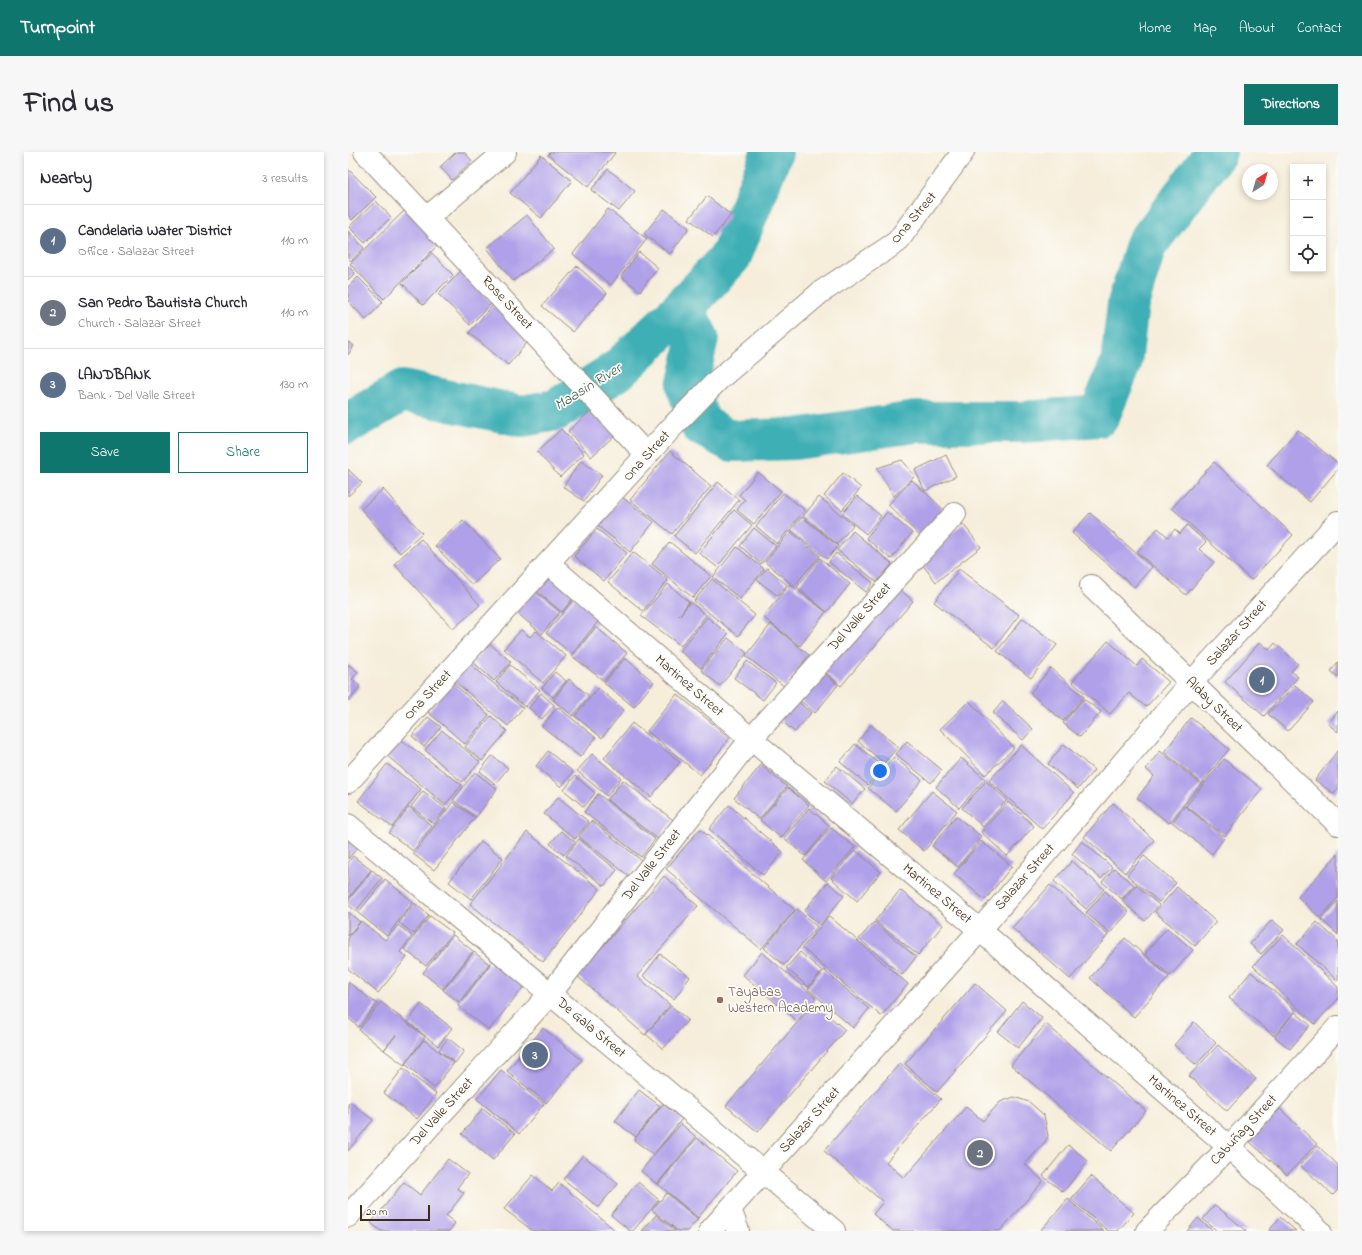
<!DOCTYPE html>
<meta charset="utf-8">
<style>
body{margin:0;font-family:"Indie Flower",sans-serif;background:#f7f7f7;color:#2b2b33}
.controls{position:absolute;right:12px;top:12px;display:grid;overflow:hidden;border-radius:0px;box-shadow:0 2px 6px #0003}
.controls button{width:36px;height:36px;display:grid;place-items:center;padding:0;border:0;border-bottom:1px solid #e1e1e2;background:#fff;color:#2b2b33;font:20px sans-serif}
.compass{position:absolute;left:894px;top:12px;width:36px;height:36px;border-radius:50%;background:#fff;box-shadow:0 2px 6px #0003;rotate:37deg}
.scale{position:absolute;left:12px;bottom:10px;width:70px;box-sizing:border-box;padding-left:4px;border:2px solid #3b2a1e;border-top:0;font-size:11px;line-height:14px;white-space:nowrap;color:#3b2a1e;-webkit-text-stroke:3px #fdfcf7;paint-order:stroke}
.you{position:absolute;left:532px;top:619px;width:14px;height:14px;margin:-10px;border:3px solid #fff;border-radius:50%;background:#1a73e8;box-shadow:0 0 0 6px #1a73e833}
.badge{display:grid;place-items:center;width:26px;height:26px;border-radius:50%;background:#0f766e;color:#fff;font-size:13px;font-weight:700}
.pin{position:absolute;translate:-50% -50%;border:2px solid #fff;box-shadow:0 1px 4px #0006}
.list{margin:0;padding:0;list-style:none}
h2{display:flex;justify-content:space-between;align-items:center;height:52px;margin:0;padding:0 16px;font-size:17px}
h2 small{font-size:13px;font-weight:400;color:#7c7c81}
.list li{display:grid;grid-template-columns:26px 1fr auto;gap:12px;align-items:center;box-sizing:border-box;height:72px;padding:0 16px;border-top:1px solid #e1e1e2}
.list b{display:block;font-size:15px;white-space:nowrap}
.list p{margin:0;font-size:13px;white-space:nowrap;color:#7c7c81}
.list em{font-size:13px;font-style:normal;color:#7c7c81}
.actions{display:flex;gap:8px;padding:12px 16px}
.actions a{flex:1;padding:9px 0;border:1px solid #0f766e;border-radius:0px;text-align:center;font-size:14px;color:#0f766e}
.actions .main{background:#0f766e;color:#fff}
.icon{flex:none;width:22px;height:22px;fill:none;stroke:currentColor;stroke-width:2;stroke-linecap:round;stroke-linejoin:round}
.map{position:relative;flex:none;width:990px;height:1079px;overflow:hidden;border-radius:0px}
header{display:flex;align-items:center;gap:24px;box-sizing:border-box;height:56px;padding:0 20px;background:#0f766e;color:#fff}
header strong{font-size:19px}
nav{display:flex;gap:22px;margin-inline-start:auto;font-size:14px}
.intro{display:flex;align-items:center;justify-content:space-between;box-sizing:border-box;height:96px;padding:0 24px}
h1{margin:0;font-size:28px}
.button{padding:10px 18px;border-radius:0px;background:#0f766e;color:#fff;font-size:14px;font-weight:700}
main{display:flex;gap:24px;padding:0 24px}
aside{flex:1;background:#fff;border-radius:0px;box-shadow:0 2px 6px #0003}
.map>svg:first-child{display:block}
</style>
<header>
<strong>Turnpoint</strong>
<nav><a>Home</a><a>Map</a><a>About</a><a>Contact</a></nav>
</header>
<div class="intro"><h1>Find us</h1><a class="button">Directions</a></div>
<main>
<aside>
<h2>Nearby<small>3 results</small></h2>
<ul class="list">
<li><span class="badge" style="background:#5c6f8a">1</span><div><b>Candelaria Water District</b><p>Office · Salazar Street</p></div><em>110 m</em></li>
<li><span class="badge" style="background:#6b7280">2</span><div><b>San Pedro Bautista Church</b><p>Church · Salazar Street</p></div><em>110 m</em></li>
<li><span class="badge" style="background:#5c6f8a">3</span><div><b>LANDBANK</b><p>Bank · Del Valle Street</p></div><em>130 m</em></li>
</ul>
<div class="actions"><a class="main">Save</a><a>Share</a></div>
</aside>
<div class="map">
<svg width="990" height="1079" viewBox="0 0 990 1079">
<rect width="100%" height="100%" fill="#fdfcf7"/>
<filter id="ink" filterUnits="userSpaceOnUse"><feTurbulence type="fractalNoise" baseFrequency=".025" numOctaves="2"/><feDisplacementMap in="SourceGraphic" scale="8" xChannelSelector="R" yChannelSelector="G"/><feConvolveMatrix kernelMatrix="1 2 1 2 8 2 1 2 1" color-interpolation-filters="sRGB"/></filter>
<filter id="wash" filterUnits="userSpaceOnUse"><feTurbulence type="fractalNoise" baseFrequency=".012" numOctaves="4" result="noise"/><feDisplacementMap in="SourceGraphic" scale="16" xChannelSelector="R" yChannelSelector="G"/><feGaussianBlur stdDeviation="0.9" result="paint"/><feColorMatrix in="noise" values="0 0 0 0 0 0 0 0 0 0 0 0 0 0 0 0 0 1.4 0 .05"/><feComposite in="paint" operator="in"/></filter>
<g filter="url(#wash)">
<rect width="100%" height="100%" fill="#f6eedb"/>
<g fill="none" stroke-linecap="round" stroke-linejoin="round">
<!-- river -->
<g stroke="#3dafb5" stroke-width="42">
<path d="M335 156 350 186 339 235 353 273 383 289 447 287 568 270H675L751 264 773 211 780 152 798 93 868 0"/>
<path d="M0 271 54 239 174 264 208 258 270 218 335 156 383 104 424 0"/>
</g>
</g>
<g id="blocks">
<!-- building -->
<g fill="#b0a0e9">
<path d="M108 0H116L124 9 104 28 92 15Z"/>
<path d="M203 0H266L267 1 240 35 200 3Z"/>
<path d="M193 3 224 29 193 66 162 41Z"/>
<path d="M0 17 28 45 4 68 0 63Z"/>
<path d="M260 17 287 39 271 59 243 38Z"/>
<path d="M359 44 383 63 365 85 341 67Z"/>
<path d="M28 49 43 65 17 91 1 75Z"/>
<path d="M58 57 92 91 36 147 2 112Z"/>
<path d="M260 57 299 87 263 133 225 102Z"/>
<path d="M316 57 341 76 322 102 296 82Z"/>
<path d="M179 63 206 97 165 129 139 96Z"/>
<path d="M0 79 16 96 3 109 0 106Z"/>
<path d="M291 100 310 116 292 139 273 124Z"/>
<path d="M84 101 105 123 75 153 54 131Z"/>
<path d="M0 114 7 121 0 128Z"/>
<path d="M229 114 259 141 225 180 194 154Z"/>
<path d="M113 119 144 151 122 173 90 142Z"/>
<path d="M10 125 35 150 18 168 0 149V135Z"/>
<path d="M145 153 184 185 160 213 121 181Z"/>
<path d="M0 190 6 194 0 203Z"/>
<path d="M246 256 268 282 243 305 220 279Z"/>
<path d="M213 277 236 302 212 325 189 300Z"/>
<path d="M950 278 990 312V317L962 350 919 313Z"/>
<path d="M322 299 363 334 324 382 282 348Z"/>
<path d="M598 303 608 324 577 339 567 318Z"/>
<path d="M554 308 567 324 546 344 529 316Z"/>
<path d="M233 309 254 323 236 349 215 335Z"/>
<path d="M866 310 945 383 903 428 824 356Z"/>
<path d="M0 317 14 331 0 344Z"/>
<path d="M410 320 433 339 406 372 389 358 397 348 391 343Z"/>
<path d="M495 321 513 336 494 358 476 344Z"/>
<path d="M564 328 598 360 573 385 540 353Z"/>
<path d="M370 330 391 348 347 401 326 384Z"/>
<path d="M35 337 74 381 52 401 13 357Z"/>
<path d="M435 341 457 358 429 392 408 374Z"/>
<path d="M509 344 533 364 518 382 494 362Z"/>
<path d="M274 345 306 370 282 400 250 374Z"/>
<path d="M471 345 505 373 489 392 455 364Z"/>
<path d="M386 358 404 373 369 415 351 401Z"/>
<path d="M539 360 564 381 543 407 518 386Z"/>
<path d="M742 361 804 415 786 435 724 381Z"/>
<path d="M454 365 490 394 479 407 443 378Z"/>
<path d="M115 368 152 407 124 433 87 394Z"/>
<path d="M615 372 633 395 588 430 570 407Z"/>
<path d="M839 373 858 390 851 397 866 410 838 443 789 400 810 376 820 385 827 377 832 382Z"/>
<path d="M406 376 428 394 413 412 392 394Z"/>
<path d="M249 377 279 401 256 429 226 404Z"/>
<path d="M442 379 472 404 446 434 417 410Z"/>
<path d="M505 379 544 412 529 430 489 398Z"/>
<path d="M73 387 132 453 105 477 46 412Z"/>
<path d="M322 390 363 424 345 446 304 412Z"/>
<path d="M389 395 416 417 392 447 365 425Z"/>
<path d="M285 400 320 428 295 459 260 430Z"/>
<path d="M488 401 525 431 518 440 481 410Z"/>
<path d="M472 406 502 432 479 460 449 435Z"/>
<path d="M419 416 439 433 430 444 409 428Z"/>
<path d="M611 417 671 463 646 496 586 450Z"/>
<path d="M201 422 227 444 214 460 187 438Z"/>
<path d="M364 427 407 463 390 484 346 449Z"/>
<path d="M320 432 341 450 331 464 342 450 358 463 333 494 293 464Z"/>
<path d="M442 432 478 460 452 494 415 465Z"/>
<path d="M548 434 565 449 493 534 476 519Z"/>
<path d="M186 439 212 460 194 482 168 460Z"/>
<path d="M227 446 252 467 224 502 198 481Z"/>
<path d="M359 465 380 482 353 516 332 499Z"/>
<path d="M675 466 709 493 683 526 649 499Z"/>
<path d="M423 472 461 503 437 535 398 504Z"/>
<path d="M248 475 279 501 256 529 224 504Z"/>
<path d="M173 478 182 485 188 479 218 504 195 531 156 497Z"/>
<path d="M380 486 399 501 372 534 353 518Z"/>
<path d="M760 489 789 514 794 507 821 530 798 555 781 541 762 562 724 530Z"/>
<path d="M912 490 921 498 927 491 950 512 943 519 950 525 916 564 877 530Z"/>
<path d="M141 491 163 510 146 529 125 510Z"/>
<path d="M277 506 306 530 286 555 256 531Z"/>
<path d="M399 509 428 531 415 548 386 526Z"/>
<path d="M990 510V525L983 519Z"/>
<path d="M121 511 175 556 160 574 106 529Z"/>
<path d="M0 512 10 520 4 527 12 534 0 549Z"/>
<path d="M162 513 192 538 177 555 148 530Z"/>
<path d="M703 516 736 545 715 569 682 541Z"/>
<path d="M473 518 490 533 467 561 449 546Z"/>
<path d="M207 520 218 529 205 545 194 536Z"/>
<path d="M221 527 241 544 225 564 205 548Z"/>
<path d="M105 531 141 563 117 592 80 560Z"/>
<path d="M947 533 966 550 940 579 920 562Z"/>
<path d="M250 536 276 558 254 586 227 564Z"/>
<path d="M193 541 206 553 194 567 181 556Z"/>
<path d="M329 542 382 586 352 623 299 579Z"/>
<path d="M444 544 463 561 447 580 427 564Z"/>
<path d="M736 547 753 560 732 585 715 571Z"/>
<path d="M621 549 666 596 637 623 592 577Z"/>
<path d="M655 549 685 577 675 588 645 561Z"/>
<path d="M210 555 248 586 232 605 194 574Z"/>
<path d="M990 559V580L980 572Z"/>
<path d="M143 564 159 579 134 609 117 595Z"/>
<path d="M80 565 93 575 76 595 64 584Z"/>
<path d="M843 566 881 597 854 631 816 600Z"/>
<path d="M284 571 332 610 303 645 256 606Z"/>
<path d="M523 573 550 595 536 611 510 589Z"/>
<path d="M94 578 132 610 114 630 77 598Z"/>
<path d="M51 586 114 633 97 653 37 602Z"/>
<path d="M559 589 594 618 583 631 548 602Z"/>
<path d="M507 592 535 615 520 633 492 610Z"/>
<path d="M716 592 746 618 730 637 700 612Z"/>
<path d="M673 593 726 641 694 677 641 629Z"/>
<path d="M990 598V637L986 642 967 628Z"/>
<path d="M200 599 225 620 213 635 188 614Z"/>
<path d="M812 599 853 632 821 671 789 646 806 624 798 617Z"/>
<path d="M244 602 273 626 259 644 229 619Z"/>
<path d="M144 604 160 616 147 632 132 619Z"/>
<path d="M546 605 574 628 548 659 520 636Z"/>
<path d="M613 606 637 627 611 656 588 635Z"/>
<path d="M876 607 914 637 877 684 838 654Z"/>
<path d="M39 612 73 637 44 675 10 649Z"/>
<path d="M413 613 439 635 411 667 386 646Z"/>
<path d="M489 614 517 637 504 652 477 629Z"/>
<path d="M127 620 149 637 128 665 105 648Z"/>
<path d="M227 624 247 641 236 655 216 638Z"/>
<path d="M275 628 325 668 310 687 259 648Z"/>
<path d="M638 629 659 648 635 675 614 656Z"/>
<path d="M440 636 461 653 433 686 412 668Z"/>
<path d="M75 639 98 656 86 672 63 655Z"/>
<path d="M584 639 609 659 576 699 551 678Z"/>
<path d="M250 642 307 687 293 705 236 660Z"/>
<path d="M210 645 241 670 227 687 196 662Z"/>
<path d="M105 650 127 666 86 718 65 702Z"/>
<path d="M660 650 686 674 659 704 633 680Z"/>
<path d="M765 651 806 688 777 721 736 685Z"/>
<path d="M381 653 435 700 415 723 361 677Z"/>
<path d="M837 654 876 686 864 702 824 670Z"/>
<path d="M61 655 84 674 65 699 41 681Z"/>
<path d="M461 656 482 674 457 704 436 686Z"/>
<path d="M608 664 634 685 610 715 584 694Z"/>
<path d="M244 669 293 708 281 724 231 685Z"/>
<path d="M483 676 507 695 478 729 455 708Z"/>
<path d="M352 677 447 758 413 797 318 717Z"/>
<path d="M213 679 227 690 216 703 202 692Z"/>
<path d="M179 680 252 737 195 810 122 752Z"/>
<path d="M0 684 12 693 0 707Z"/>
<path d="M231 687 269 718 256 734 218 704Z"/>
<path d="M133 689 155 706 123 747 101 730Z"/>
<path d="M633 689 664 714 637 748 606 722Z"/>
<path d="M734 689 764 715 753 727 724 702Z"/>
<path d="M507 698 533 720 509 749 483 726Z"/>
<path d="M990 702V746L972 766 950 745Z"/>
<path d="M5 704 23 718 0 747V711Z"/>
<path d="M796 704 828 731 811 750 779 723Z"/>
<path d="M724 709 756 737 738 757 706 729Z"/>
<path d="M766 716 786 733 774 747 754 730Z"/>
<path d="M24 718 34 726 8 759 0 753V749Z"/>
<path d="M316 724 350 754 289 824 322 853 297 883 229 824Z"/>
<path d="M37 727 65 750 39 784 10 761Z"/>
<path d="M480 730 496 744 472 773 456 759Z"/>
<path d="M702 733 760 783 722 827 664 776Z"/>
<path d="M788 733 811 753 797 769 774 749Z"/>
<path d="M829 735 868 770 847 794 807 760Z"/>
<path d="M552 738 595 773 570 803 527 769Z"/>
<path d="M757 739 781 760 762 781 738 761Z"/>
<path d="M990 749V783L973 767Z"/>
<path d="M66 751 81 763 66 782 51 771Z"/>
<path d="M449 757 469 775 436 813 416 796Z"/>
<path d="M0 760 12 770 0 784Z"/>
<path d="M82 764 105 781 78 814 56 797Z"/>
<path d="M481 764 560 832 533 864 454 796Z"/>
<path d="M924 768 936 778 913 802 902 792Z"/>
<path d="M13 769 37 788 50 773 64 784 52 800 59 805 30 841 0 817V786Z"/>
<path d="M526 770 568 805 554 823 511 787Z"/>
<path d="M969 770 990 789V829L949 792Z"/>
<path d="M819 776 845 798 822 824 797 802Z"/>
<path d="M105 783 125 799 95 837 75 821Z"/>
<path d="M935 783 990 835V847L967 872 905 814Z"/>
<path d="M777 786 821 825 786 865 742 826Z"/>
<path d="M126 800 141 812 111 850 95 838Z"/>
<path d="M414 800 468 846 449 869 395 823Z"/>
<path d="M452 800 474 819 460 835 438 816Z"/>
<path d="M312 802 342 825 326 847 295 824Z"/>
<path d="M146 807 178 832 141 878 110 854Z"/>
<path d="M476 818 521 857 505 876 460 837Z"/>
<path d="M903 820 948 858 926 884 881 846Z"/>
<path d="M0 830 29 852 11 875 0 866Z"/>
<path d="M627 831 659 859 589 940 557 912Z"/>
<path d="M674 849 694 866 670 896 650 880Z"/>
<path d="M33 850 77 885 56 913 36 898 48 883 36 898 11 878Z"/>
<path d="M466 851 497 878 410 980 378 954Z"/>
<path d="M73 852 104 876 90 894 60 870Z"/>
<path d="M323 854 340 868 315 897 298 882Z"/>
<path d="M947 860 962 873 942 897 927 885Z"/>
<path d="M846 870 868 891 848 913 826 893Z"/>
<path d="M698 872 798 959 763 999 663 913Z"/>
<path d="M195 876 234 908 198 951 159 919Z"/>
<path d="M100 886 116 899 107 911 91 898Z"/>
<path d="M76 888 106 911 86 936 57 912Z"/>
<path d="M870 893 908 927 879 959 841 924Z"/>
<path d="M552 911 593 947 538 1010 556 1026 618 955 635 969 652 950 666 945 681 950 696 963 700 984 697 990 677 1012 695 1029 652 1079H545L525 1062 535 1050 476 999Z"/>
<path d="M55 916 88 942 69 967 36 941Z"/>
<path d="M153 918 196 952 171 982 129 947Z"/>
<path d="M291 938 312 954 288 985 267 969Z"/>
<path d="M2 950 25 968 0 999V952Z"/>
<path d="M315 952 334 967 307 1001 333 972 348 985 309 1032 293 1019 306 1003 286 988Z"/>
<path d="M135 956 167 982 145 1008 114 982Z"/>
<path d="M932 957 969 992 939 1023 902 990Z"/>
<path d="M349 986 389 1019 350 1066 310 1032Z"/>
<path d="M720 993 740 1009 715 1040 695 1024Z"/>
<path d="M970 994 990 1013V1038L985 1043 952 1013Z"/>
<path d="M235 1003 270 1032 250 1055 215 1027Z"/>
<path d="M100 1007 120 1022 109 1036 116 1041 98 1064 107 1071 101 1079H33L23 1071 56 1030 72 1043Z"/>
<path d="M185 1023 204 1039 211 1031 268 1079H185L156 1057Z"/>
<path d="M743 1024 786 1061 770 1079H760L723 1047Z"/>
<path d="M290 1030 311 1048 285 1079H282L263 1063Z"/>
<path d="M319 1041 350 1067 339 1079H330L304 1058Z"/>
<path d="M720 1047 756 1079H692Z"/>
<path d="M867 1053 899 1079H869L855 1067Z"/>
<path d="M308 1063 328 1079H294Z"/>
<path d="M932 1065 948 1079H921Z"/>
<path d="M850 1066 865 1079H839Z"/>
</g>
</g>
</g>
<g filter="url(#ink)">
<use href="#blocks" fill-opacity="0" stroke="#988c7c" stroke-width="1"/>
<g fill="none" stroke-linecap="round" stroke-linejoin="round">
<defs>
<g id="minor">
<path d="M17 0 299 303"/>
<path d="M80 65 157 0"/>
<path d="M201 412 403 587 632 778 881 995 972 1079"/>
<path d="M743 434 990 672"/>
<path d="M0 630 326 273 370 228 473 140 549 90 615 0"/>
<path d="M0 673 486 1079"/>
<path d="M382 1057 390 1079"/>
<path d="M0 1064 202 842 403 587 543 432 607 362"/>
<path d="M362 1079 632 778 843 531 990 370"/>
<path d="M799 1079 881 995 990 875"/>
</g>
</defs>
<!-- minor casing -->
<use href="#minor" stroke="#988c7c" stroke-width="24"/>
<!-- minor -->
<use href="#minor" stroke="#fff" stroke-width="22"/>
</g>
</g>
<!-- markers -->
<circle fill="#8d6e63" stroke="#fdfcf7" stroke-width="1.5" cx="372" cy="848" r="4"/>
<g text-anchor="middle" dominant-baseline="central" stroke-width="3.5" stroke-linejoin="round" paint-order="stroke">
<!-- street labels -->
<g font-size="14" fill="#3b2a1e" stroke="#fdfcf7">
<text transform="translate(566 66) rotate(-50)">Ona Street</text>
<text transform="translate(159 151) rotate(47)">Rose Street</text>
<text transform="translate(299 304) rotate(-48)">Ona Street</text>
<text transform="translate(512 465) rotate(-48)">Del Valle Street</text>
<text transform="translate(889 481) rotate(-48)">Salazar Street</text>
<text transform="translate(341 534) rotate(41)">Martinez Street</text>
<text transform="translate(80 543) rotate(-47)">Ona Street</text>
<text transform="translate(866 553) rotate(44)">Alday Street</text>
<text transform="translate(304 713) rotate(-52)">Del Valle Street</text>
<text transform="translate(677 725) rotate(-49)">Salazar Street</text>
<text transform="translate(589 742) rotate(40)">Martinez Street</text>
<text transform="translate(243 876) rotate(40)">De Gala Street</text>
<text transform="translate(834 954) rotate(41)">Martinez Street</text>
<text transform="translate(94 960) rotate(-48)">Del Valle Street</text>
<text transform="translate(462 968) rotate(-48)">Salazar Street</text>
<text transform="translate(896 978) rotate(-47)">Cabuñag Street</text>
</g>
<!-- education labels -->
<g font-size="14" fill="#785e54" stroke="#fdfcf7" text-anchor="start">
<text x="380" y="840">Tayabas<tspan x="380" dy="16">Western Academy</tspan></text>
</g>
<!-- water labels -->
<g font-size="15" font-style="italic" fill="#3c5f5a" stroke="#fdfcf7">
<text transform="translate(240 235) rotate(-32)">Maasin River</text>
</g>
</g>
</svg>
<div class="controls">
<button>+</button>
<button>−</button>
<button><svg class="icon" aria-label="locate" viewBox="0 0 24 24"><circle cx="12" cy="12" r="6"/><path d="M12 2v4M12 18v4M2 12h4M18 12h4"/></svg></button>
</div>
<svg class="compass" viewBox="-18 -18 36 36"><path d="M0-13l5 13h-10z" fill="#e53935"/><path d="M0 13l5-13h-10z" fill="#7c7c81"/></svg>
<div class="scale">20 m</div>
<div class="you"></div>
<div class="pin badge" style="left:914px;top:528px;background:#5c6f8a">1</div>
<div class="pin badge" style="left:632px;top:1001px;background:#6b7280">2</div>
<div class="pin badge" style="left:187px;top:903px;background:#5c6f8a">3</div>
</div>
</main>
